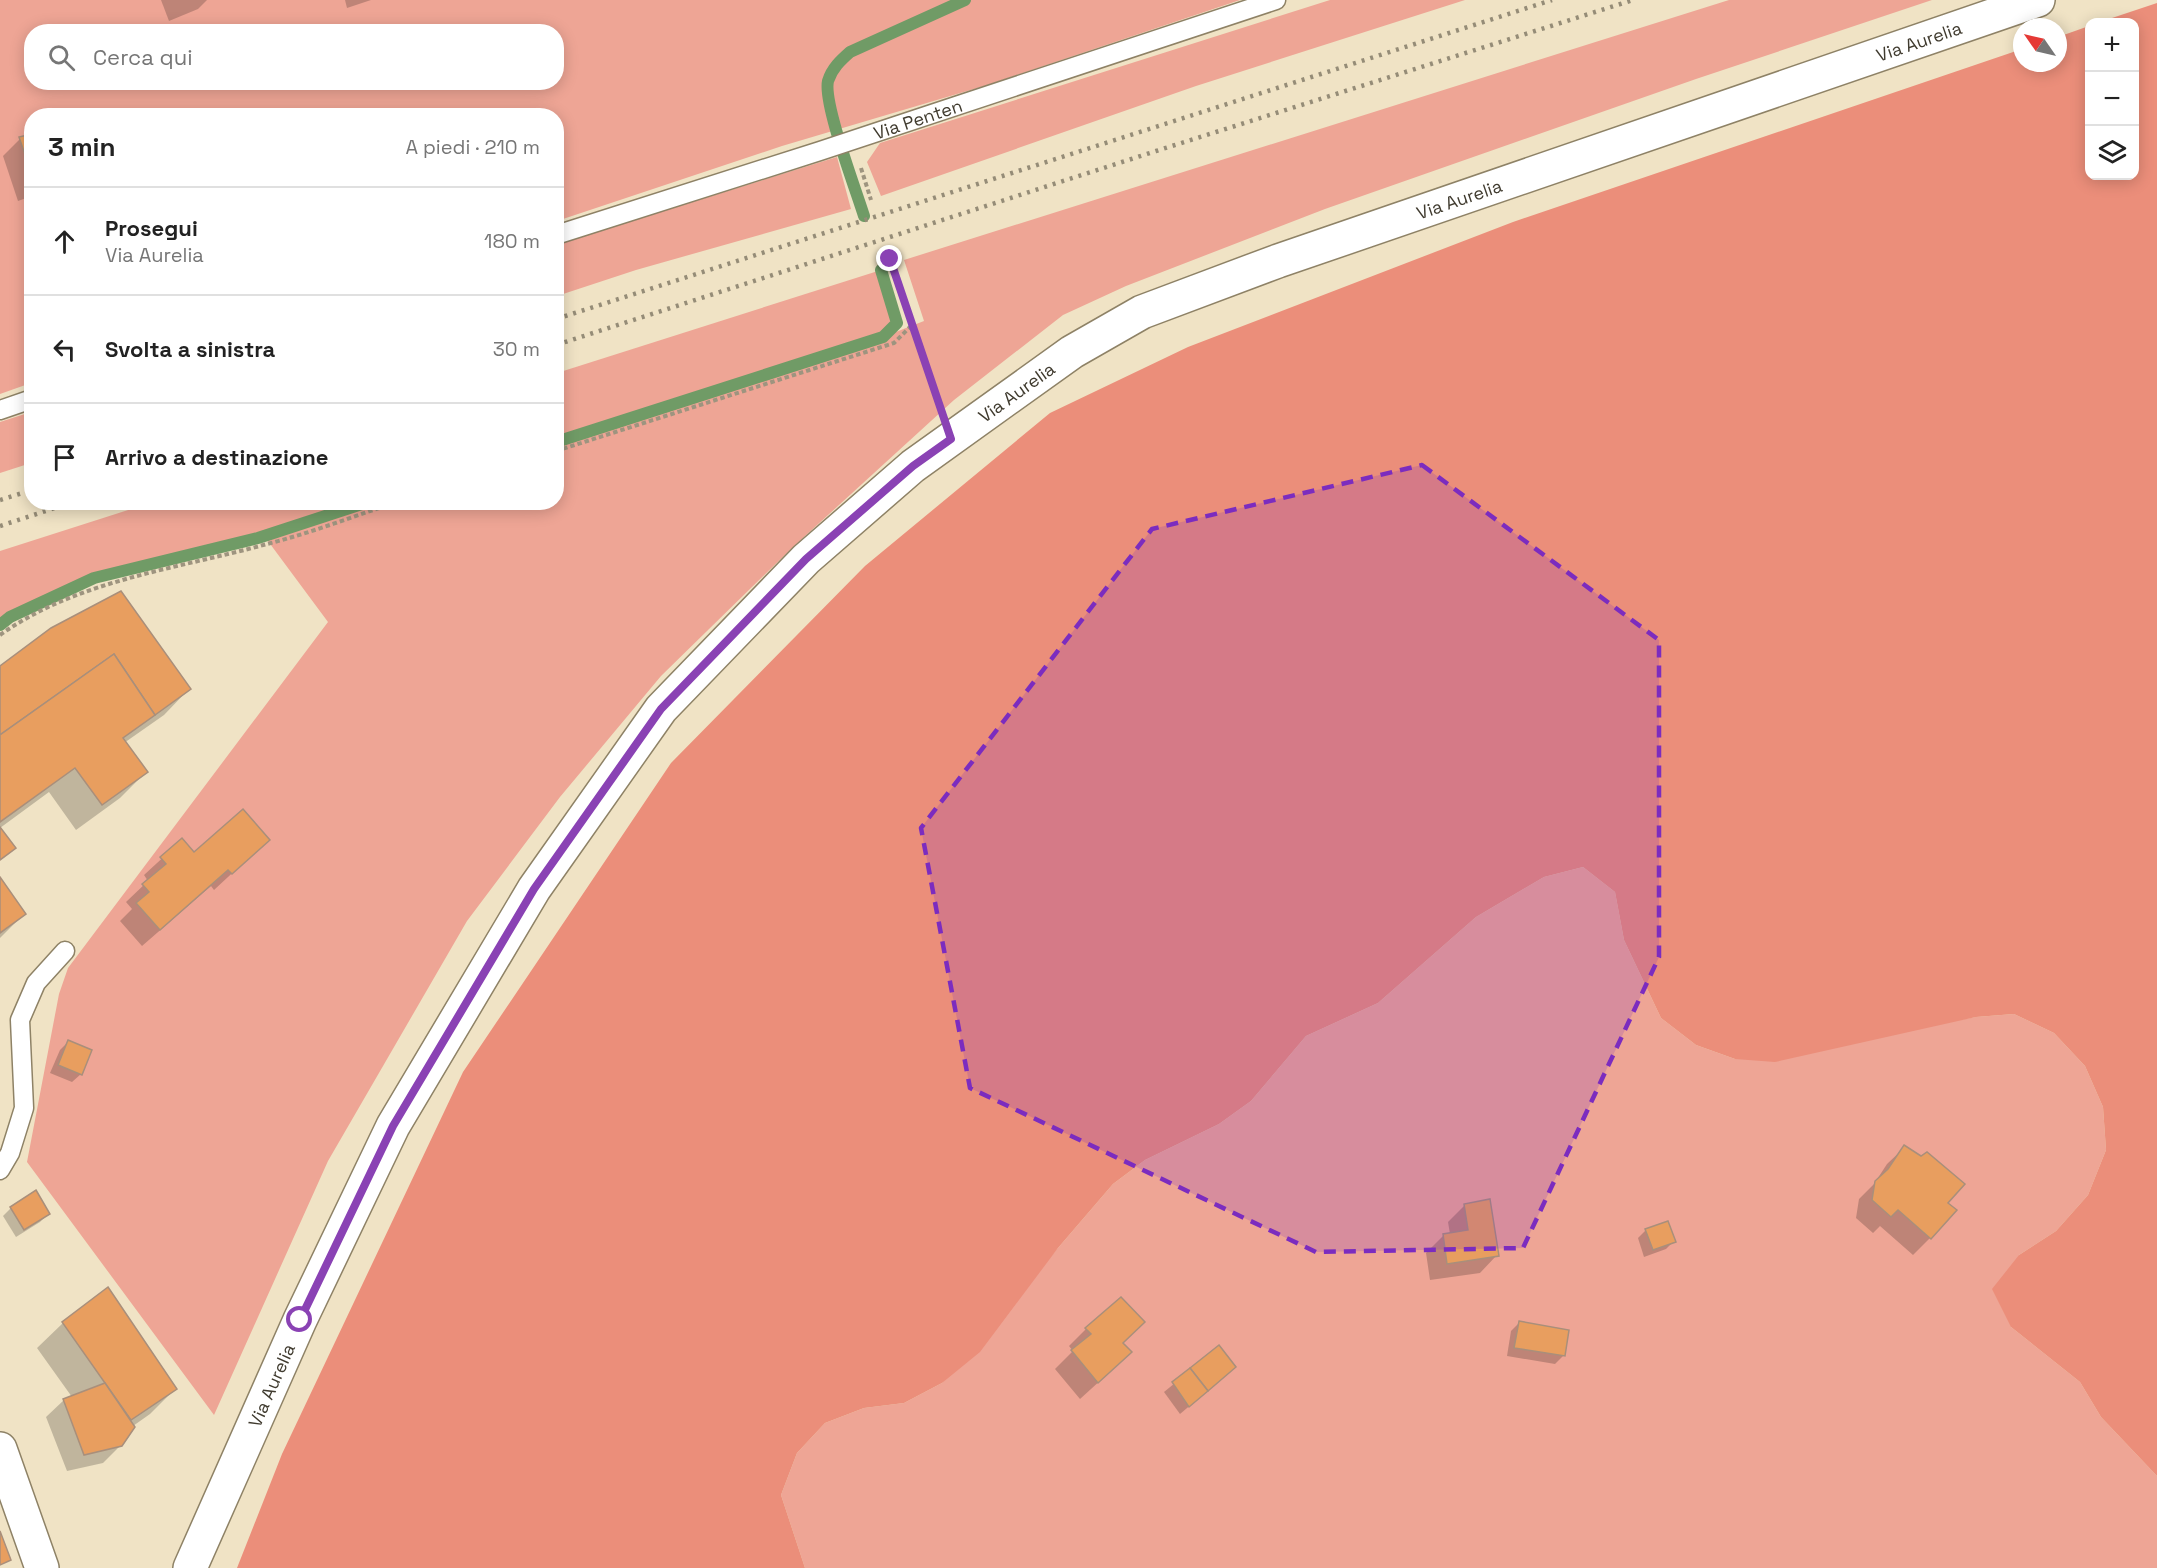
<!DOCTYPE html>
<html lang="it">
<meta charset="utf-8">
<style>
body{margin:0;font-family:"Space Grotesk",sans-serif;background:#f6f6f6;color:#222}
.controls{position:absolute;right:18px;top:18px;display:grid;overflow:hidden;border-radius:12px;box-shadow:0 3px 15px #0003}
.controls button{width:54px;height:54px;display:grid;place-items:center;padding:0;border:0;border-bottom:2px solid #e0e0e0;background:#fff;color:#222;font:30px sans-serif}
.compass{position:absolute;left:2013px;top:18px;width:54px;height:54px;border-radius:50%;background:#fff;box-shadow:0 3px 15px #0003;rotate:304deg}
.stop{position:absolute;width:18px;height:18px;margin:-14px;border:4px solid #8a42b4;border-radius:50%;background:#fff}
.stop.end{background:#8a42b4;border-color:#fff;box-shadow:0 2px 6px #0008}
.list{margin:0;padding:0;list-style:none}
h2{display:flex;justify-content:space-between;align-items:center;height:78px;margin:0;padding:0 24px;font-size:26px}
h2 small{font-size:20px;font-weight:400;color:#767676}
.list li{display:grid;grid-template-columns:39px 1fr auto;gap:18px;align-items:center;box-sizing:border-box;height:108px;padding:0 24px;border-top:2px solid #e0e0e0}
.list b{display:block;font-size:22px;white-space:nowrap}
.list p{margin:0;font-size:20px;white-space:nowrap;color:#767676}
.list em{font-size:20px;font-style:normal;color:#767676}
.icon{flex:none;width:33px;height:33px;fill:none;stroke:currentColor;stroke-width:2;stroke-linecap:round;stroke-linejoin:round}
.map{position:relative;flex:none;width:2157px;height:1568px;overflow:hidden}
.search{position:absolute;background:#fff;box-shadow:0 3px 15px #0003;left:24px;top:24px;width:540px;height:66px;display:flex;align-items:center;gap:15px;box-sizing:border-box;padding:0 21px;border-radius:24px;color:#767676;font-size:22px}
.panel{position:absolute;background:#fff;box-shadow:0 3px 15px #0003;left:24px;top:108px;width:540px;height:402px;border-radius:24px}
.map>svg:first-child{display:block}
</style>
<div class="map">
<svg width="2157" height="1568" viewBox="0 0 2157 1568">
<rect width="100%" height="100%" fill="#f0e3c5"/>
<!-- green -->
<g fill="#eea595" fill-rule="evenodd">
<path d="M0 0H1240L984 86 782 146 557 221 556 116H32L31 383 0 394ZM32 32H556V82H32Z"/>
<path d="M1330 0H1465L1196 86 881 196 867 162 880 143Z"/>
<path d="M1729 0H1932L1696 79 1325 209 1126 286 1063 315 954 400 793 547 661 676 560 797 467 921 328 1161 214 1415 27 1162 59 994 68 968 328 622 262 533 94 576 12 610 0 619V551L150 503 556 502 557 440 883 337 924 321 904 260Z"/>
<path d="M837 157 851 209 636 270 557 296V244Z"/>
<path d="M878 271 894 321 881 334 557 438V373Z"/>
<path d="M31 412V463L0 473V422Z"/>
<path d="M1583 867 1615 892 1624 940 1661 1018 1696 1045 1735 1059 1976 1017 2014 1014 2054 1033 2085 1066 2103 1107 2106 1150 2088 1195 2056 1231 2019 1255 2011 1327 2080 1382 2101 1417 2157 1476V1568H805L781 1495 797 1453 825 1423 864 1408 904 1403 942 1383 1113 1184 1145 1160 1219 1124 1251 1101 1306 1036 1378 1003 1476 917 1544 877Z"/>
</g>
<!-- forest -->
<path fill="#eb8e7a" d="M2157 3V1476L2101 1417 2080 1382 2011 1327 1992 1289 2019 1255 2056 1231 2088 1195 2106 1150 2103 1107 2085 1066 2054 1033 2014 1014 1976 1017 1775 1062 1735 1059 1696 1045 1661 1018 1624 940 1615 892 1583 867 1544 877 1476 917 1378 1003 1306 1036 1251 1101 1219 1124 1145 1160 1113 1184 1058 1248 980 1352 942 1383 904 1403 864 1408 825 1423 797 1453 781 1495 805 1568H237L282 1454 463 1072 671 763 865 566 1050 413 1188 347 1513 222 2022 49V63H2058V37L2089 26 2090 176H2134V22H2100Z"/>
<!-- shadow -->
<g fill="#0003">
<path d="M161 0H207L198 9 169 21Z"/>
<path d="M345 0H371L347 8Z"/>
<path d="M32 135V184L27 186 28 189 32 187V196L18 201 3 156 20 139Z"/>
<path d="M0 668 189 689 164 715 124 743 146 772 120 798 76 830 49 792 0 828Z"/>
<path d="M182 840 194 854 268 840 214 890 211 886 142 946 120 921 132 909 126 902 148 881 144 875Z"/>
<path d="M0 879 24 914 0 938Z"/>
<path d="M68 1042 81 1074 72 1082 50 1073 60 1050Z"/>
<path d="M1905 1147 1930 1238 1913 1255 1880 1226 1873 1233 1856 1218 1859 1199 1874 1184 1887 1164Z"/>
<path d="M1465 1205 1497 1255 1480 1273 1430 1280 1426 1253 1444 1235 1450 1234 1448 1222Z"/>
<path d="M11 1208 48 1214 40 1222 16 1237 3 1216Z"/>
<path d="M1646 1230 1674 1241 1666 1249 1644 1257 1638 1238Z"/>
<path d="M63 1323 175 1389 150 1414 133 1426 121 1445 103 1463 67 1471 46 1417 64 1400 72 1397 37 1348Z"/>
<path d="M1519 1323 1563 1356 1555 1364 1507 1356 1511 1331Z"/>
<path d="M1086 1329 1122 1343 1113 1369 1080 1399 1055 1369 1073 1351 1069 1346Z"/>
<path d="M1219 1347 1226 1375 1180 1414 1164 1392Z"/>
</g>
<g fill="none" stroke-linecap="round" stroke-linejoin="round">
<!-- stream -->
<g stroke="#709b66" stroke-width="12">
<path d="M864 216C856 190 823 103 828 81 832 68 841 60 850 52L965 0"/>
<path d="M556 442 883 337 897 323 881 270"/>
<path d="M0 625 10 617 94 578 258 538 368 502"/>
</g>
</g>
<!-- building -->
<g fill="#e89e5f" stroke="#a98f7b" stroke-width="1.5">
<path d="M32 134V175L19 137Z"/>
<path d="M121 591 191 689 155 715 114 654 0 735V666L51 628Z"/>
<path d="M114 654 155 715 123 738 148 772 102 805 75 768 0 822V735Z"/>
<path d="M243 809 270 840 232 874 228 870 160 930 136 903 149 892 142 884 166 864 160 857 182 838 194 852Z"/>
<path d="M0 827 16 848 0 860Z"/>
<path d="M0 877 26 914 0 933Z"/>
<path d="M68 1040 92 1050 82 1075 58 1065Z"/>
<path d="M1904 1145 1921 1156 1927 1152 1965 1184 1948 1203 1957 1210 1931 1239 1898 1210 1891 1217 1872 1200 1875 1181 1888 1169Z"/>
<path d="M36 1190 50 1214 24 1230 10 1207Z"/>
<path d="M1490 1199 1499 1256 1447 1264 1443 1234 1468 1230 1464 1204Z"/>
<path d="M1668 1221 1676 1242 1653 1250 1645 1229Z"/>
<path d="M108 1287 177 1389 131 1420 62 1322Z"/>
<path d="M1121 1297 1145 1322 1123 1343 1132 1352 1098 1383 1071 1350 1091 1334 1085 1328Z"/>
<path d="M1519 1321 1569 1330 1565 1356 1514 1348Z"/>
<path d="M1219 1345 1236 1367 1208 1391 1190 1368Z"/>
<path d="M1190 1368 1208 1391 1189 1407 1172 1382Z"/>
<path d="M105 1383 135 1427 122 1446 84 1455 63 1399Z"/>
<path d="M0 1531 11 1560 0 1565Z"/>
</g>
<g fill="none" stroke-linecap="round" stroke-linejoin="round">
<defs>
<g id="lane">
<path id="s1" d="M556 235 820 151 1276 0"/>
<path d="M0 410 32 399"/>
<path d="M0 1170 10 1153 24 1108 20 1020 36 983 65 951"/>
</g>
<path id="street" d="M0 1449 42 1568"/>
<g id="primary">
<path id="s2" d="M190 1568 300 1320 393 1126 534 889 661 709 806 559 913 466 1072 352 1142 312 1278 261 2038 0"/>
</g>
</defs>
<!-- lane casing -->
<use href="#lane" stroke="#8e8266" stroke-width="21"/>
<!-- street casing -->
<use href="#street" stroke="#8e8266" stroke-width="36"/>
<!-- primary casing -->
<use href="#primary" stroke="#8e8266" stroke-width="36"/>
<!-- path -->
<g stroke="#9e947f" stroke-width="4" stroke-dasharray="4.5 3" stroke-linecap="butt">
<path d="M861 168 871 200"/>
<path d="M890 259 937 401"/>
<path d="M556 451 894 343 911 326"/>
<path d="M0 635C77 580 177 569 267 544 311 533 354 516 397 502"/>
</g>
<!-- lane -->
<use href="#lane" stroke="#fff" stroke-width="18"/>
<!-- street -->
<use href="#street" stroke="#fff" stroke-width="33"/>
<!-- primary -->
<use href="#primary" stroke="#fff" stroke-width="33"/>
<!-- rail -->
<g stroke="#958c77" stroke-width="4.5" stroke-dasharray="3 6" stroke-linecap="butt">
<path d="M556 319 1552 0"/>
<path d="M556 345 1156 151 1633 0"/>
<path d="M0 500 32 490"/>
<path d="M0 526 73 502"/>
</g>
</g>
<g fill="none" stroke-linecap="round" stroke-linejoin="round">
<!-- route -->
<path stroke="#8a42b4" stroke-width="8" d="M300 1320 393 1126 534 889 661 709 806 559 913 466 951 439 890 259"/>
</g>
<!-- marked area -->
<path fill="#7b2cbf" fill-opacity="0.2" stroke="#7b2cbf" stroke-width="4.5" stroke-dasharray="12 8" stroke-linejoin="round" d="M1422 465 1659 640V957L1523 1248 1316 1252 970 1088 921 828 1152 529Z"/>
<g text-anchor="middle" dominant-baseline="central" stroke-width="4.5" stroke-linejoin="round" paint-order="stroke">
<!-- street labels -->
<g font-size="18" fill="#403b2f" stroke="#fff">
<text stroke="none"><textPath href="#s2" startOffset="2432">Via Aurelia</textPath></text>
<text stroke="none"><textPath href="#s1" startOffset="380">Via Penten</textPath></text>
<text stroke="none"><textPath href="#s2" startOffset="1946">Via Aurelia</textPath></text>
<text stroke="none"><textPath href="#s2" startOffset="1460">Via Aurelia</textPath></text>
<text stroke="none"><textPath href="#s2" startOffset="200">Via Aurelia</textPath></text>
</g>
</g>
</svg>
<div class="controls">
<button>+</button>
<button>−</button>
<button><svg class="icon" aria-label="layers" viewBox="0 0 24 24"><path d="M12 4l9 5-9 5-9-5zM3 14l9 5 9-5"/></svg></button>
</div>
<svg class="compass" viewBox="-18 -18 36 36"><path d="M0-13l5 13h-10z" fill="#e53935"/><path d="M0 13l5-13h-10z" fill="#767676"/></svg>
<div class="stop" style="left:300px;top:1320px"></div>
<div class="stop end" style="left:890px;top:259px"></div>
<div class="search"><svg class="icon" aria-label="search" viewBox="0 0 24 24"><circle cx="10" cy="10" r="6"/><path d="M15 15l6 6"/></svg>Cerca qui</div>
<section class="panel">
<h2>3 min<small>A piedi · 210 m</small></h2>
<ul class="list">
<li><svg class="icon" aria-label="ahead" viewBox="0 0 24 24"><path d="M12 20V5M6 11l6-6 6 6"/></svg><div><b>Prosegui</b><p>Via Aurelia</p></div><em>180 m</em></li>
<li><svg class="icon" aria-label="left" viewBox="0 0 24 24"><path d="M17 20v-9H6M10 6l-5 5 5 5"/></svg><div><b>Svolta a sinistra</b></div><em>30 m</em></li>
<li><svg class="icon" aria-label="arrive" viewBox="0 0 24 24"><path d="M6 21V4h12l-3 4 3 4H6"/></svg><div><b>Arrivo a destinazione</b></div></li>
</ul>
</section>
</div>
